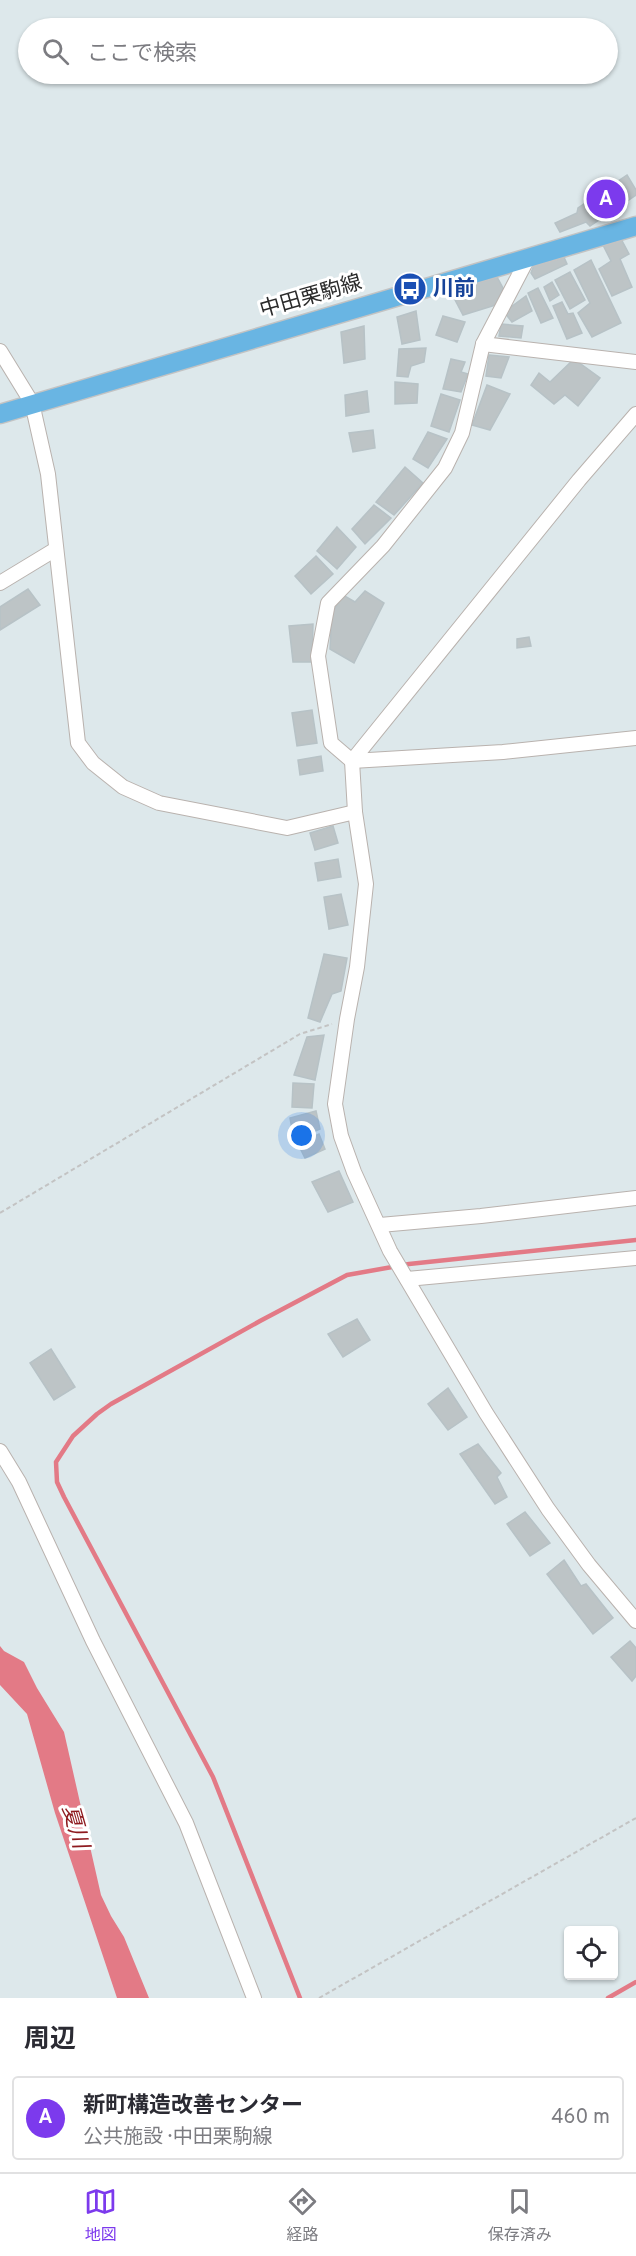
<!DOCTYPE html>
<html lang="ja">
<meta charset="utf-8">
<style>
body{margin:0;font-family:Overpass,"Noto Sans JP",sans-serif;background:#f2f2f3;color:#2b2b33}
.controls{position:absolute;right:18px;bottom:18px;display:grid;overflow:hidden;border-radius:6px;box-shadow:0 2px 4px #0004}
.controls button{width:54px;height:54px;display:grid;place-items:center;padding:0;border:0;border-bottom:2px solid #e1e1e2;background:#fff;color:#2b2b33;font:30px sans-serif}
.you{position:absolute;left:302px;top:1136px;width:21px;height:21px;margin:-15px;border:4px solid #fff;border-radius:50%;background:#1a73e8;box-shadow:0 0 0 9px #1a73e833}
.badge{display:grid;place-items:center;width:39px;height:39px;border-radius:50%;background:#7c3aed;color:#fff;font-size:20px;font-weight:700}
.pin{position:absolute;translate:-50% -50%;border:3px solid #fff;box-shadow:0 2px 6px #0006}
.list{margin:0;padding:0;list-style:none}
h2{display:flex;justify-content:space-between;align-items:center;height:78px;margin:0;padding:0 24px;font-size:26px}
h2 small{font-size:20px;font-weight:400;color:#7c7c81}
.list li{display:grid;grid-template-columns:39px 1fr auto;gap:18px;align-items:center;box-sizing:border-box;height:84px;margin:0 12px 12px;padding:0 12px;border:2px solid #e1e1e2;border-radius:6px}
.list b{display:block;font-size:22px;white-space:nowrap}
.list p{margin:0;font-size:20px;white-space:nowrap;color:#7c7c81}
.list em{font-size:20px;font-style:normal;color:#7c7c81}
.icon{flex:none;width:33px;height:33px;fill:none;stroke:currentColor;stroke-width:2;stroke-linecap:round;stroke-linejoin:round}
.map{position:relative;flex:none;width:636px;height:1998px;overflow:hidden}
.search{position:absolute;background:#fff;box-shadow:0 2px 4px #0004;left:18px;right:18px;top:18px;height:66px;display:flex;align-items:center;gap:15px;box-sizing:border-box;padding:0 21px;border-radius:33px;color:#7c7c81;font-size:22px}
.sheet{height:174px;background:#fff}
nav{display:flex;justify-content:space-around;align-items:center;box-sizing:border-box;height:84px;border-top:2px solid #e1e1e2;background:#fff;font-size:16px;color:#7c7c81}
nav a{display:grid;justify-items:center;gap:3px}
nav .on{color:#7c3aed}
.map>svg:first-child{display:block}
</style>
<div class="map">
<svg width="636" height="1998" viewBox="0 0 636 1998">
<rect width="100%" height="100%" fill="#dde8eb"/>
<!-- water -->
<path fill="#e37a86" d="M0 1646 4 1651 24 1662 37 1688 64 1732 101 1895 111 1916 124 1937 149 1998H117L55 1813 27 1714 0 1685Z"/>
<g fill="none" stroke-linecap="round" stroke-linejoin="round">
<!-- stream -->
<g stroke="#e37a86" stroke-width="4.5">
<path d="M300 1998 213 1777 64 1497 57 1482 56 1462 73 1436 97 1414 111 1404 260 1321 347 1275 409 1264 636 1240"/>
<path d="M608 1998 636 1982"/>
</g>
</g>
<!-- building -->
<g fill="#bdc4c6" stroke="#b7c2c6" stroke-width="1.5">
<path d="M627 175 636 190V195L590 226 586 222 560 232 555 223 577 213 578 208Z"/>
<path d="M619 235 629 254 620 259 632 287 612 296 599 269 611 261 602 243Z"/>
<path d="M563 255 567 264 535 279 531 273 534 265Z"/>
<path d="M591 260 621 323 592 337 578 313 590 303 574 270Z"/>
<path d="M570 272 585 300 570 309 555 280Z"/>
<path d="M496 275 503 288 496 305 463 315 452 294Z"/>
<path d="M552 282 559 295 550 301 544 287Z"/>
<path d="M538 288 553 318 541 323 528 293Z"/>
<path d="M526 296 532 311 512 322 504 312Z"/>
<path d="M562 302 568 314 573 313 582 333 567 339 553 306Z"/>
<path d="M416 311 420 340 402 344 397 317Z"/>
<path d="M443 316 465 322 457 342 436 335Z"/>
<path d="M501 324 523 326 521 338 499 336Z"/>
<path d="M364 326 365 359 344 363 341 332Z"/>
<path d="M426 348 424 362 411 366 408 377 397 376 399 349Z"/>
<path d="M489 355 509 357 501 378 486 376Z"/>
<path d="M451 359 465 362 461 372 468 374 461 392 443 389Z"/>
<path d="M574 359 600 378 578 406 565 395 554 404 531 385 539 373 550 382Z"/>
<path d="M395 382 418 384 417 403 395 404Z"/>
<path d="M487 385 510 394 490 430 472 425Z"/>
<path d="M367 391 369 412 346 416 345 395Z"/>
<path d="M441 394 460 400 449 432 431 426Z"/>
<path d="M373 430 375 448 353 452 349 433Z"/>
<path d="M428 432 447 439 428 468 413 459Z"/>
<path d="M405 467 423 483 394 515 376 502Z"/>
<path d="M374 505 391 518 365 544 352 529Z"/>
<path d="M337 527 356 547 337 569 317 551Z"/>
<path d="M316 556 333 574 311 594 295 576Z"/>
<path d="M28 589 40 605 0 630V607Z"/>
<path d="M365 591 384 603 354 663 330 649 332 613 343 595 355 602Z"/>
<path d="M313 624 312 662H293L289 626Z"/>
<path d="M529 637 531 646 517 648V639Z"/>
<path d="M312 710 317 743 297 746 292 713Z"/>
<path d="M321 756 323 771 300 775 298 760Z"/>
<path d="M333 826 338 843 315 850 310 833Z"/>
<path d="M338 859 341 877 318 881 315 863Z"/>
<path d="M341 894 348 925 329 929 324 897Z"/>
<path d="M324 954 347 958 341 991 332 994 320 1022 308 1018Z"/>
<path d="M324 1035 315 1080 294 1075 307 1037Z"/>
<path d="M293 1083 314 1084 312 1108 292 1107Z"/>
<path d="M316 1111 320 1129 294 1140 290 1118Z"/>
<path d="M319 1134 325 1149 305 1158 298 1144Z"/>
<path d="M339 1171 353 1202 328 1212 312 1182Z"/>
<path d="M357 1319 370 1340 343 1357 328 1334Z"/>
<path d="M51 1349 75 1387 54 1400 30 1363Z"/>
<path d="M448 1388 467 1417 448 1430 428 1404Z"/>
<path d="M478 1444 501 1473 497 1477 507 1497 495 1504 460 1454Z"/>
<path d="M525 1512 550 1543 530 1556 507 1524Z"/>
<path d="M564 1560 581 1586 586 1584 613 1618 593 1634 547 1574Z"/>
<path d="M630 1641 636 1648V1676L632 1681 611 1657Z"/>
</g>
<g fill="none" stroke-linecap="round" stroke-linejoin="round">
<defs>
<g id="minor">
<path d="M529 256 483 344 462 433 445 468 383 546 328 603 318 656 331 743 352 761 503 752 636 738"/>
<path d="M483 344 636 362"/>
<path d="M0 351 32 403 48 474 78 743 93 763 123 787 159 803 287 828 355 812"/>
<path d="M636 414 579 480 352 761 355 812 366 884 357 967 347 1019 335 1104 341 1136 354 1172 390 1251 486 1413 548 1509 589 1565 636 1621"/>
<path d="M0 583 56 549"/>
<path d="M380 1225 481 1216 636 1198"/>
<path d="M407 1279 636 1258"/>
<path d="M0 1451 19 1482 93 1641 186 1823 254 1998"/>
</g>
<path id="major" d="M0 414 636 226"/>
</defs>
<!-- minor casing -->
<use href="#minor" stroke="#b9b2ae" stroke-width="16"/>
<!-- major casing -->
<use href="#major" stroke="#c3c3c3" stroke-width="21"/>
<!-- path -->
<g stroke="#c3c3c3" stroke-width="2" stroke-dasharray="4.5 3" stroke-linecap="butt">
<path d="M0 1213 300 1034 332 1024"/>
<path d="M319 1998 636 1818"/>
</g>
<!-- minor -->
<use href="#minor" stroke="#fff" stroke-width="14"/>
<!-- major -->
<use href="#major" stroke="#69b5e3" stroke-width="18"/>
</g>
<!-- icons -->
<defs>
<symbol id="bus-disc" viewBox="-11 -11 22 22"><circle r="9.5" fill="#1a4fb4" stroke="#fff"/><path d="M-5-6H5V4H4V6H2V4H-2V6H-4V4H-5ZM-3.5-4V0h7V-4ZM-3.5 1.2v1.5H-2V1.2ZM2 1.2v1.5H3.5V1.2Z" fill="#fff"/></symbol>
</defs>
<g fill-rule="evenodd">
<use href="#bus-disc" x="391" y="270" width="38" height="38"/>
</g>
<g text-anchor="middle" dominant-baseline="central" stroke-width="6" stroke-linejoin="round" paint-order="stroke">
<!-- transit labels -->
<g font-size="21" font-weight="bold" fill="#164399" stroke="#fff" text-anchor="start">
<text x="433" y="289">川前</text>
</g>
<!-- street labels -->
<g font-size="21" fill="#2a2a2a" stroke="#fff">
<text transform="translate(311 297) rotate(-16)">中田栗駒線</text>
</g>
<!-- water labels -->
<g font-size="22" font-style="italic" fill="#8e1a1f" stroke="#fff">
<text transform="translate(74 1827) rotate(74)">夏川</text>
</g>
</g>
</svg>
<div class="controls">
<button><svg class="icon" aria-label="locate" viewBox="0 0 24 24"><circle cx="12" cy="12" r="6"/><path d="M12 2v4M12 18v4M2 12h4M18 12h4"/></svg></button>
</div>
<div class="you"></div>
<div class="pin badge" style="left:606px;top:199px">A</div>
<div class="search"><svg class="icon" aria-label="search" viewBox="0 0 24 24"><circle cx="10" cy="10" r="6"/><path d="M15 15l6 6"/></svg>ここで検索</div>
</div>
<section class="sheet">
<h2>周辺<small></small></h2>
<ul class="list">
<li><span class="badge">A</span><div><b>新町構造改善センター</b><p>公共施設 · 中田栗駒線</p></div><em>460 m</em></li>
</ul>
</section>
<nav>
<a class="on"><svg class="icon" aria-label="map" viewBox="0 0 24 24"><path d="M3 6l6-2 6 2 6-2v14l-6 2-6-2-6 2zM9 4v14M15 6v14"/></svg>地図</a>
<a><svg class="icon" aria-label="directions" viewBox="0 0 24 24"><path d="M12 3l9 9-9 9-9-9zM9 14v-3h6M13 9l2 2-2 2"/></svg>経路</a>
<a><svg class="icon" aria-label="saved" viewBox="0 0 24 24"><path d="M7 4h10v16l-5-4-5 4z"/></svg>保存済み</a>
</nav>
